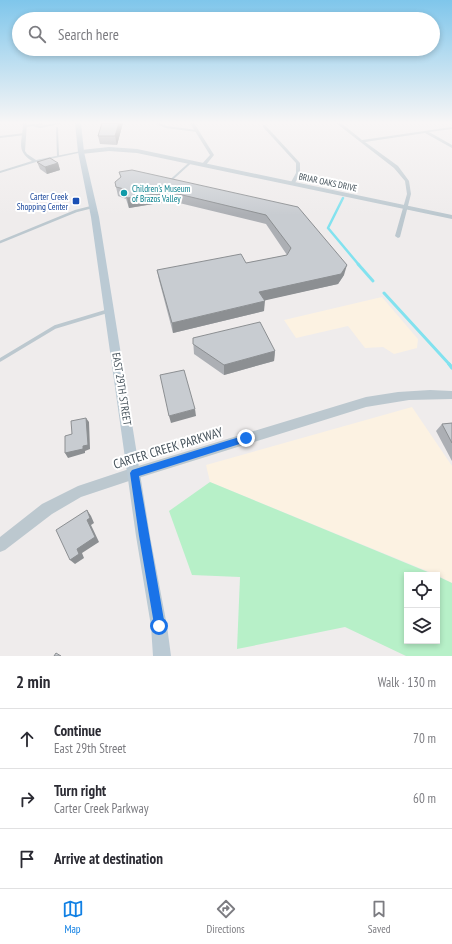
<!DOCTYPE html>
<meta charset="utf-8">
<style>
body{margin:0;font-family:"PT Sans Narrow",sans-serif;background:#f2f2f3;color:#2b2b33}
.controls{position:absolute;right:12px;bottom:12px;display:grid;overflow:hidden;border-radius:0px;box-shadow:0 2px 6px #0003}
.controls button{width:36px;height:36px;display:grid;place-items:center;padding:0;border:0;border-bottom:1px solid #e1e1e2;background:#fff;color:#2b2b33;font:20px sans-serif}
.stop{position:absolute;width:12px;height:12px;margin:-9px;border:3px solid #1a73e8;border-radius:50%;background:#fff}
.stop.end{background:#1a73e8;border-color:#fff;box-shadow:0 1px 4px #0008}
.list{margin:0;padding:0;list-style:none}
h2{display:flex;justify-content:space-between;align-items:center;height:52px;margin:0;padding:0 16px;font-size:17px}
h2 small{font-size:13px;font-weight:400;color:#7c7c81}
.list li{display:grid;grid-template-columns:26px 1fr auto;gap:12px;align-items:center;box-sizing:border-box;height:60px;padding:0 16px;border-top:1px solid #e1e1e2}
.list b{display:block;font-size:15px;white-space:nowrap}
.list p{margin:0;font-size:13px;white-space:nowrap;color:#7c7c81}
.list em{font-size:13px;font-style:normal;color:#7c7c81}
.icon{flex:none;width:22px;height:22px;fill:none;stroke:currentColor;stroke-width:2;stroke-linecap:round;stroke-linejoin:round}
.map{position:relative;flex:none;width:452px;height:656px;overflow:hidden}
.search{position:absolute;background:#fff;box-shadow:0 2px 6px #0003;left:12px;right:12px;top:12px;height:44px;display:flex;align-items:center;gap:10px;box-sizing:border-box;padding:0 14px;border-radius:22px;color:#7c7c81;font-size:15px}
.sheet{height:232px;background:#fff}
nav{display:flex;justify-content:space-around;align-items:center;box-sizing:border-box;height:56px;border-top:1px solid #e1e1e2;background:#fff;font-size:11px;color:#7c7c81}
nav a{display:grid;justify-items:center;gap:2px}
nav .on{color:#1180e4}
.map>svg:first-child{display:block}
</style>
<div class="map">
<svg width="452" height="656" viewBox="0 0 452 656">
<rect width="100%" height="100%" fill="#efecec"/>
<!-- commercial -->
<g fill="#fcf2e2">
<path d="M382 297 418 339 417 348 394 354 383 347 365 348 348 326 296 338 284 320Z"/>
<path d="M412 407 452 466V583L437 575 210 482 206 465Z"/>
</g>
<!-- green -->
<path fill="#b7f0c8" d="M210 482 435 575H407V641H437V576L452 583V656H406L345 627 237 649 240 577 192 575 169 511Z"/>
<g fill="none" stroke-linecap="round" stroke-linejoin="round">
<!-- stream-far2 -->
<path stroke="#82e2ef" stroke-width="2.5" d="M343 198 328 228 359 265"/>
<!-- stream-far1 -->
<g stroke="#82e2ef" stroke-width="3">
<path d="M358 264 373 281"/>
<path d="M384 293 450 365"/>
</g>
<!-- stream -->
<path stroke="#82e2ef" stroke-width="3.5" d="M449 364 452 368"/>
<!-- service-far2 -->
<g stroke="#bcc8cf" stroke-width="2">
<path d="M157 123 166 127 197 131"/>
<path d="M33 125 40 127 60 123"/>
<path d="M25 126 42 124"/>
<path d="M57 128 58 156"/>
<path d="M0 137 25 134"/>
<path d="M170 181 191 162"/>
</g>
<!-- service-far1 -->
<path stroke="#bcc8cf" stroke-width="2.5" d="M0 242 76 211 92 207"/>
<!-- service -->
<path stroke="#bcc8cf" stroke-width="3.5" d="M0 360 55 327 108 311"/>
<!-- minor -->
<g fill="#bcc8cf" fill-rule="evenodd">
<path d="M23 123H27L25 151 27 154 36 160 81 151 83 152 36 162 0 173V171L32 161C15 150 23 141 23 123Z"/>
<path d="M190 123H194L214 155 205 166 201 165 210 155Z"/>
<path d="M336 123H341L362 140 452 127V129L429 132 452 145V148L425 133 365 142 398 166 409 181 411 194 400 237 398 238 395 236 407 194 405 181 394 168Z"/>
<path d="M263 125H265L300 163V173L294 185 290 184 296 173V163L263 127Z"/>
</g>
<!-- tertiary -->
<g fill="#bcc8cf" fill-rule="evenodd">
<path d="M109 147 137 149 452 215V219L137 153 109 151 81 154 78 152 81 150Z"/>
<path d="M430 390 452 391V399L409 400 366 407 135 479 81 497 52 514 5 550 0 552V537L42 504 78 486 135 467 366 397 398 392Z"/>
</g>
<!-- secondary -->
<path fill="#bbcad4" fill-rule="evenodd" d="M75 123H81L84 152 99 217 150 536 167 626 171 656H153L151 626 136 536 91 217 78 152Z"/>
</g>
<!-- wall -->
<g fill="#acafb4">
<path d="M123 123 117 145 100 144 98 136Z"/>
<path d="M37 162 58 163 60 170 47 174 40 169Z"/>
<path d="M119 172 298 207 344 275 338 284 264 300V311L173 333 159 280 157 270 246 263 287 255 266 224 171 201 129 208 126 199 118 196 115 182 121 178Z"/>
<path d="M193 338 275 351 274 361 224 375 194 354Z"/>
<path d="M452 423V461L436 431 442 424Z"/>
</g>
<!-- shaded-wall -->
<g fill="#8c8f92">
<path d="M119 123H123L117 145 115 136Z"/>
<path d="M58 163 60 170 47 174 45 167Z"/>
<path d="M170 192 171 201 129 208 127 198Z"/>
<path d="M347 265 344 275 338 284 258 302 259 292Z"/>
<path d="M265 301 264 311 173 333 172 323Z"/>
<path d="M275 351 274 361 224 375V365Z"/>
<path d="M195 409 196 416 171 423 169 416Z"/>
<path d="M86 418 89 422 90 449 85 451V453L68 458 65 453Z"/>
<path d="M87 510 91 516 94 523 91 525 99 542 82 553 84 558 75 564 70 560 77 549 87 520Z"/>
</g>
<!-- building -->
<g fill="#c8ccd1" stroke="#8c8f92">
<path d="M102 123H119L115 136H98Z"/>
<path d="M50 158 58 163 45 167 37 162Z"/>
<path d="M132 170 298 207 347 265 341 274 259 292 265 301 172 323 157 270 241 254 246 263 287 255 291 248 266 215 170 192 127 198 124 189 116 187 115 182 121 177 119 172Z"/>
<path d="M260 322 275 351 224 365 193 344V338Z"/>
<path d="M184 370 195 409 169 416 160 375Z"/>
<path d="M86 418 88 445 83 446V449L65 453V436L72 434 71 421Z"/>
<path d="M452 423V443L442 424Z"/>
<path d="M87 510 90 518 87 520 95 537 77 549 79 554 70 560 56 530Z"/>
<path d="M56 653 61 656H54Z"/>
</g>
<!-- sky -->
<linearGradient id="sky" x2="0" y2="1"><stop stop-color="#7fc6eb"/><stop offset="0.57" stop-color="#f8f6f6"/><stop offset="1" stop-color="#f8f6f6" stop-opacity="0"/></linearGradient>
<rect width="452" height="215" fill="url(#sky)"/>
<!-- route -->
<path fill="#1a73e8" d="M246 435 249 436V441L139 476 165 626 163 630 159 631 155 630 139 536 130 473 132 470Z"/>
<!-- markers -->
<circle fill="#0f9aa8" stroke="#fff" stroke-width="1.5" cx="124" cy="193" r="4"/>
<rect fill="#1a4fb4" stroke="#fff" stroke-width="1.5" x="72" y="197" width="8" height="8" rx="2"/>
<g text-anchor="middle" dominant-baseline="central" stroke-width="4" stroke-linejoin="round" paint-order="stroke">
<!-- far-street labels -->
<g font-size="9" fill="#44515a" stroke="#fff">
<text transform="translate(328 182) rotate(12)">BRIAR OAKS DRIVE</text>
</g>
<!-- far-culture labels -->
<g font-size="9" fill="#0d838f" stroke="#fff" text-anchor="start">
<text x="132" y="188">Children's Museum<tspan x="132" dy="10">of Brazos Valley</tspan></text>
</g>
<!-- far-transit labels -->
<g font-size="9" fill="#164399" stroke="#fff" text-anchor="end">
<text x="68" y="196">Carter Creek<tspan x="68" dy="10">Shopping Center</tspan></text>
</g>
<!-- street labels -->
<g font-size="11" fill="#44515a" stroke="#fff">
<text transform="translate(122 389) rotate(81)">EAST 29TH STREET</text>
</g>
<!-- near-street labels -->
<g font-size="13" fill="#44515a" stroke="#fff">
<text transform="translate(168 448) rotate(-17)">CARTER CREEK PARKWAY</text>
</g>
</g>
</svg>
<div class="controls">
<button><svg class="icon" aria-label="locate" viewBox="0 0 24 24"><circle cx="12" cy="12" r="6"/><path d="M12 2v4M12 18v4M2 12h4M18 12h4"/></svg></button>
<button><svg class="icon" aria-label="layers" viewBox="0 0 24 24"><path d="M12 4l9 5-9 5-9-5zM3 14l9 5 9-5"/></svg></button>
</div>
<div class="stop" style="left:159px;top:626px"></div>
<div class="stop end" style="left:246px;top:438px"></div>
<div class="search"><svg class="icon" aria-label="search" viewBox="0 0 24 24"><circle cx="10" cy="10" r="6"/><path d="M15 15l6 6"/></svg>Search here</div>
</div>
<section class="sheet">
<h2>2 min<small>Walk · 130 m</small></h2>
<ul class="list">
<li><svg class="icon" aria-label="ahead" viewBox="0 0 24 24"><path d="M12 20V5M6 11l6-6 6 6"/></svg><div><b>Continue</b><p>East 29th Street</p></div><em>70 m</em></li>
<li><svg class="icon" aria-label="right" viewBox="0 0 24 24"><path d="M7 20v-9h11M14 6l5 5-5 5"/></svg><div><b>Turn right</b><p>Carter Creek Parkway</p></div><em>60 m</em></li>
<li><svg class="icon" aria-label="arrive" viewBox="0 0 24 24"><path d="M6 21V4h12l-3 4 3 4H6"/></svg><div><b>Arrive at destination</b></div></li>
</ul>
</section>
<nav>
<a class="on"><svg class="icon" aria-label="map" viewBox="0 0 24 24"><path d="M3 6l6-2 6 2 6-2v14l-6 2-6-2-6 2zM9 4v14M15 6v14"/></svg>Map</a>
<a><svg class="icon" aria-label="directions" viewBox="0 0 24 24"><path d="M12 3l9 9-9 9-9-9zM9 14v-3h6M13 9l2 2-2 2"/></svg>Directions</a>
<a><svg class="icon" aria-label="saved" viewBox="0 0 24 24"><path d="M7 4h10v16l-5-4-5 4z"/></svg>Saved</a>
</nav>
